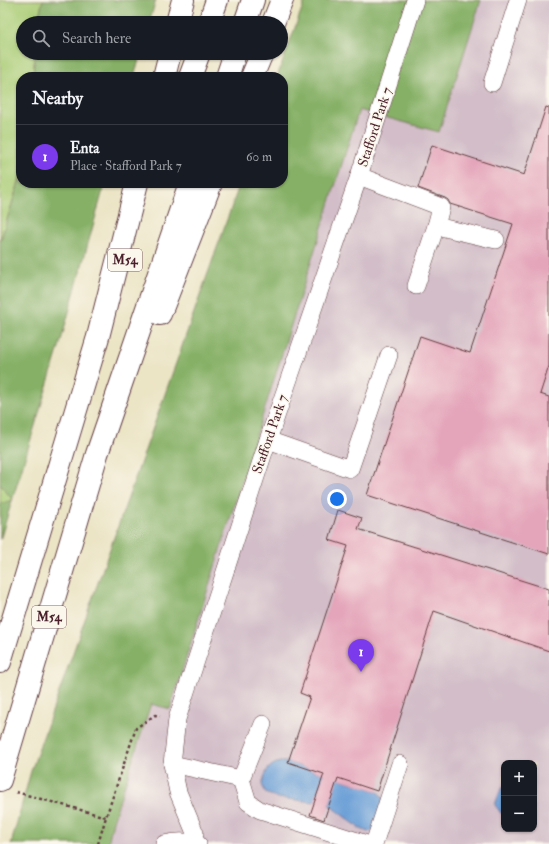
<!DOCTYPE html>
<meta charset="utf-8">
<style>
body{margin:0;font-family:"IM FELL Double Pica",serif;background:#242831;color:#f1f3f6}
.controls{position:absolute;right:12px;bottom:12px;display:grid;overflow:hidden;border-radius:8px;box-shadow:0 1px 3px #0004}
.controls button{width:36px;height:36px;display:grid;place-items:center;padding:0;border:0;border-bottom:1px solid #363941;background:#171b24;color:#f1f3f6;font:20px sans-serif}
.you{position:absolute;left:337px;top:499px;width:14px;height:14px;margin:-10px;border:3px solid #fff;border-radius:50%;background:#1a73e8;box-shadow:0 0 0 6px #1a73e833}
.badge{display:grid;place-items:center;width:26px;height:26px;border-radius:50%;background:#7c3aed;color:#fff;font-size:13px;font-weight:700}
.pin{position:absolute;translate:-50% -33px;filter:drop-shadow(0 1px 2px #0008)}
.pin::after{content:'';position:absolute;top:21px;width:14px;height:12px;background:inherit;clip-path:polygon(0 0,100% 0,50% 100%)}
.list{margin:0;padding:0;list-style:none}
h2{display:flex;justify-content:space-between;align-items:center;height:52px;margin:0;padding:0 16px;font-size:17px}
h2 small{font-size:13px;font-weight:400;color:#9ea1a6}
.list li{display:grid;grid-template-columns:26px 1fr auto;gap:12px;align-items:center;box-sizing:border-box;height:64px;padding:0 16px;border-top:1px solid #363941}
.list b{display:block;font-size:15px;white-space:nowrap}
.list p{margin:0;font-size:13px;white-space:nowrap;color:#9ea1a6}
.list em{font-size:13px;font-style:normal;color:#9ea1a6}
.icon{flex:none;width:22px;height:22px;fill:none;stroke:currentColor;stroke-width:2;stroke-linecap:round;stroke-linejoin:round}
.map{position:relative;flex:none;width:549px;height:844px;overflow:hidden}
.search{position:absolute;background:#171b24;box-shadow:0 1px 3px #0004;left:16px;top:16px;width:272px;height:44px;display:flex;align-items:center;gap:10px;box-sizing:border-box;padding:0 14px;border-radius:22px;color:#9ea1a6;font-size:15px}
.panel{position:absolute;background:#171b24;box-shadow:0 1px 3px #0004;left:16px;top:72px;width:272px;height:116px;border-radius:16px}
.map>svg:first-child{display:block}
</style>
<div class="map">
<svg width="549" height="844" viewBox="0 0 549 844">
<rect width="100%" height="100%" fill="#fbf7ec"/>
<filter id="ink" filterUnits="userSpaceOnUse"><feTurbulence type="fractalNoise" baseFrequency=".025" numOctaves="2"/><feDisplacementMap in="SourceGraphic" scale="8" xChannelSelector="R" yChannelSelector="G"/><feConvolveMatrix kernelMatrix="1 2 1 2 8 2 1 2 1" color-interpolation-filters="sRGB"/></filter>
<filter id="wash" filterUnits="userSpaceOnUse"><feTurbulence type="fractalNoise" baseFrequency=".012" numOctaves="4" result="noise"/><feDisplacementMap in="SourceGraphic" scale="16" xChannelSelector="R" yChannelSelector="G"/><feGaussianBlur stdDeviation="0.9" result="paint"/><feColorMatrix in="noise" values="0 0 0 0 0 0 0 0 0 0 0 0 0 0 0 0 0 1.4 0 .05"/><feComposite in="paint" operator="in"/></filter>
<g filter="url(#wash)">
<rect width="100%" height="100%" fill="#ebe4c5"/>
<!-- industrial -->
<path fill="#d2bdc8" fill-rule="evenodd" d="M481 0H549V844H108L113 821 152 704 170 709 359 109 439 132ZM504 763H534V829H504Z"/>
<!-- green -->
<g fill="#a9cc75" stroke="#7a7650">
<path d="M0 0H43L37 23H23V53H35L33 77H21V174L0 242Z"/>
<path d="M0 484 13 500 0 504Z"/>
</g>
<!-- forest -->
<g fill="#86b066" stroke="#686848">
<path d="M43 0H156L149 23H37Z"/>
<path d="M305 0H481L439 132 359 110 170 709 151 704 113 821 108 844H11L31 771 240 183H283V77H277Z"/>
<path d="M35 53H141L134 77H33Z"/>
<path d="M21 176V183H105L60 344 0 540V504L13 500 0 484V242Z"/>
</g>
<!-- water -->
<g fill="#6a9fd7" stroke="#5a5f81">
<path d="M280 762H288L324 774 315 802 277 798 266 793 262 785C265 774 267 765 280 762Z"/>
<path d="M338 778 377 791 383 798 377 829 368 832 361 829 329 805Z"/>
<path d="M504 786V814L501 813 495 805 500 791Z"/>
</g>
<g id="blocks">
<!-- building -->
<g fill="#e4a4ba">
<path d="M546 107 549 108V366L540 394 549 397V554L493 536 367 495 420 336 470 353 513 224 450 204 448 200 445 198 418 188 432 145 524 175Z"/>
<path d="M338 510 362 518 358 529 549 589V651L434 611 377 791 338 778 324 820 310 815 324 774 288 762 310 697 300 693 348 546 329 540Z"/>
</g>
</g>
</g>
<g filter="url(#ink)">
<use href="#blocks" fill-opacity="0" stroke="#623d42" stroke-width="1"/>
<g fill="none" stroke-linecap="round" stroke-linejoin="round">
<defs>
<g id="minor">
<path d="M492 83 518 0"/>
<path d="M359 176 441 207 436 226 416 286"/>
<path d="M436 226 496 240"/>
<path d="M268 440 350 469 389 355"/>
<path d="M263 724 241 779 248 802 260 810 367 844"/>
<path d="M172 764 241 779"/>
<path d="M193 842 195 833 178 792 172 764 177 719 268 440 359 176 415 0"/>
<path d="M164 844C175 841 187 841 198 844"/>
<path d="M374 844 400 764"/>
</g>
<g id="highway">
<path d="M177 23 183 0"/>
<path d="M209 23 217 0"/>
<path d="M245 23 253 0"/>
<path d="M273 23 282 0"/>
<path d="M164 77 170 53"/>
<path d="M190 77 199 53"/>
<path d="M227 77 235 53"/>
<path d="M252 77 262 53"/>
<path d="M160 314 211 183"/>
<path d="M0 662 98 337 137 183"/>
<path d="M0 780 97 454 190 183"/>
</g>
</defs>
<!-- minor casing -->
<use href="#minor" stroke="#623d42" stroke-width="18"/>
<!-- highway casing -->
<use href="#highway" stroke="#623d42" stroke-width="24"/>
<!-- path -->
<g stroke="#623d42" stroke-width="2.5" stroke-dasharray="3 3" stroke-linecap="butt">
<path d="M16 792 106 817"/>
<path d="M98 844 106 817 136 728 155 715 160 716"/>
</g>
<!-- minor -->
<use href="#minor" stroke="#fff" stroke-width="17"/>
<!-- highway -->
<use href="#highway" stroke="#fff" stroke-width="22"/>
</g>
</g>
<g text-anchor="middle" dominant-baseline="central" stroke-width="3" stroke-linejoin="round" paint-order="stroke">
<!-- shield labels -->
<g fill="#fbf7ec" stroke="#7f6065" stroke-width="1">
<rect x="108" y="249" width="34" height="22" rx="3"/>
<rect x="32" y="606" width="34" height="22" rx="3"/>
</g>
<g font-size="13" font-weight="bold" fill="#4a1f2b">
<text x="125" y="260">M54</text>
<text x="49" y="617">M54</text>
</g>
<!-- street labels -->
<g font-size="14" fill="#4a1f2b" stroke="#fbf7ec">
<text transform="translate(375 127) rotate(-72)">Stafford Park 7</text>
<text transform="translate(270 434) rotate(-71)">Stafford Park 7</text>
</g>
</g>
</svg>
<div class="controls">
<button>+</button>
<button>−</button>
</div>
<div class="you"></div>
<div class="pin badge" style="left:361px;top:672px">1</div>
<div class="search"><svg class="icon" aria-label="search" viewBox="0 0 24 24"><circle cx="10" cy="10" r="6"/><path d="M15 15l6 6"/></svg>Search here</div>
<section class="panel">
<h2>Nearby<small></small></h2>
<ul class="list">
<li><span class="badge">1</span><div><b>Enta</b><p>Place · Stafford Park 7</p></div><em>60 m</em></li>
</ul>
</section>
</div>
